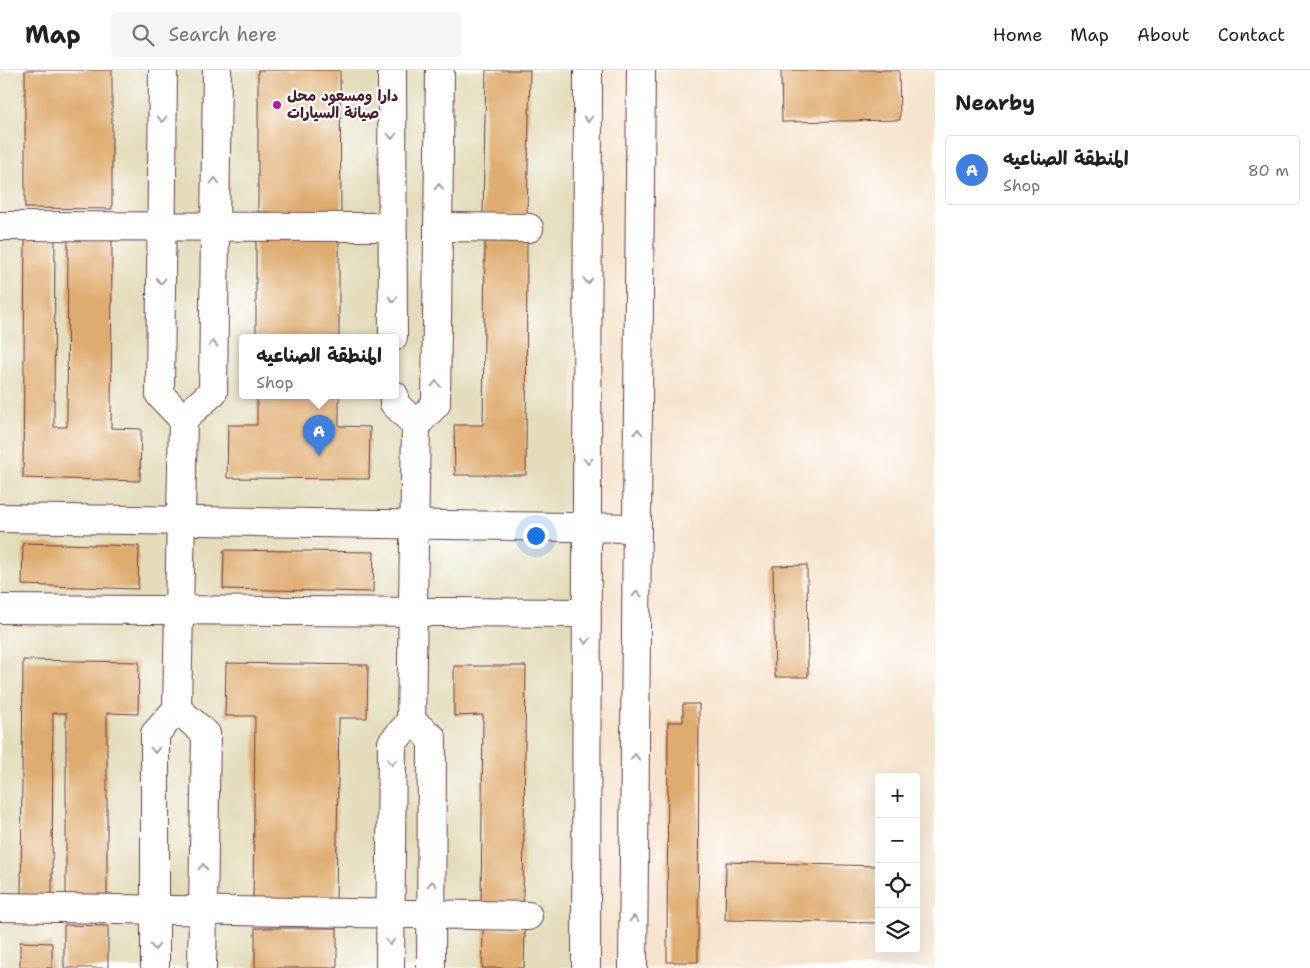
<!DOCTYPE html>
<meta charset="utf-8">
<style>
body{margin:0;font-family:"Shantell Sans","Playpen Sans Arabic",sans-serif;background:#f6f6f6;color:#202124}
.controls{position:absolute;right:15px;bottom:15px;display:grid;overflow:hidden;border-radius:5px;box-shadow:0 5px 20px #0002}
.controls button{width:45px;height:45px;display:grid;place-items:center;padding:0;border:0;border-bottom:1px solid #e0e0e0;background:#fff;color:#202124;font:25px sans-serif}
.you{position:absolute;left:535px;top:465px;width:18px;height:18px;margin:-12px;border:4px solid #fff;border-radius:50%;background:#1a73e8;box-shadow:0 0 0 8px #1a73e833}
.badge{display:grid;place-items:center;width:32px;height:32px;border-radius:50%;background:#b5179e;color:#fff;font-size:16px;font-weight:700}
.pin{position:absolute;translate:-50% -41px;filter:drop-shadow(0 1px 2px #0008)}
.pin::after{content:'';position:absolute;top:26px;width:18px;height:15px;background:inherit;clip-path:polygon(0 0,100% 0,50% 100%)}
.popup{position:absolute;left:239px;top:264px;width:160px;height:65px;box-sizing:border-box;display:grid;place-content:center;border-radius:5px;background:#fff;filter:drop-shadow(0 1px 4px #0005);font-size:16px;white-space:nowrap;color:#757577}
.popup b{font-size:19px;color:#202124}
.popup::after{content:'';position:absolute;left:50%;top:100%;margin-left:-10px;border:10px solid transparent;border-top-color:#fff}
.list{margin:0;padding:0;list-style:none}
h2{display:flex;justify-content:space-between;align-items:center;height:65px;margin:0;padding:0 20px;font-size:21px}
h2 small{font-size:16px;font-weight:400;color:#757577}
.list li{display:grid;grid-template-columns:32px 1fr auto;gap:15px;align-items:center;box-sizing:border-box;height:70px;margin:0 10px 10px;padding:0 10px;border:1px solid #e0e0e0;border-radius:5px}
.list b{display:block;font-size:19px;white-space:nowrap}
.list p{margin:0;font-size:16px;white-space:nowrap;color:#757577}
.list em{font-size:16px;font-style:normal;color:#757577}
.icon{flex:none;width:28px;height:28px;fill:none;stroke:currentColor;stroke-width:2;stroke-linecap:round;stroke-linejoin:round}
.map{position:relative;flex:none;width:935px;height:898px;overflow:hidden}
header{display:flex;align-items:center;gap:30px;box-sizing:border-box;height:70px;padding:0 25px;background:#fff;border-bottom:1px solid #e0e0e0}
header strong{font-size:24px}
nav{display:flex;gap:28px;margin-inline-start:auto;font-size:18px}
.search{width:350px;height:45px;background:#f6f6f6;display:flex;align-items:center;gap:12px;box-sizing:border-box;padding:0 18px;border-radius:5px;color:#757577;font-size:19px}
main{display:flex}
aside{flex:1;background:#fff}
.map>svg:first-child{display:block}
</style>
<header>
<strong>Map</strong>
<div class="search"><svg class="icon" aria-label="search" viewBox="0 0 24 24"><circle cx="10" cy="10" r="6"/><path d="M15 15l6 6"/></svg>Search here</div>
<nav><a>Home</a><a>Map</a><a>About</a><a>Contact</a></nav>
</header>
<main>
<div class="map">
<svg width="935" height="898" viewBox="0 0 935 898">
<rect width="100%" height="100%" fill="#fff"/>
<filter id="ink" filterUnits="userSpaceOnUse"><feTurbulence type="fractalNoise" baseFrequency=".02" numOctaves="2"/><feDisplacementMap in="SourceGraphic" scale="10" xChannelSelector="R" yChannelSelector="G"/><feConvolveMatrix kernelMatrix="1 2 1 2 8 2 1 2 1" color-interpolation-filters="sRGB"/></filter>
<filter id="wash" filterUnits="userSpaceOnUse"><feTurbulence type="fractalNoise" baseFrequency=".0096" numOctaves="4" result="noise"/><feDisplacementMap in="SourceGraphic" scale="20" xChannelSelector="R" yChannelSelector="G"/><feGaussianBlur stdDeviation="1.12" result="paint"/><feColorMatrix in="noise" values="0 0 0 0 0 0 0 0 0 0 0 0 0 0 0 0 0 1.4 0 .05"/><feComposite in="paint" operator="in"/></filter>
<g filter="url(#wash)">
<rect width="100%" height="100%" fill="#f6e4ce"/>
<!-- built -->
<path fill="#e3dbba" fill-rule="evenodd" d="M0 0H573L571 898H0ZM243 267H395V325H243Z"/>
<g id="blocks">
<!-- building -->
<g fill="#dfac70">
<path d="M25 0H112V139L25 138Z"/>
<path d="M258 0H340L341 144 258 142Z"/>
<path d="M486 0H530L527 145 483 144Z"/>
<path d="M781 0H899L900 50 782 52Z"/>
<rect x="256" y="168" width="83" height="99"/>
<path d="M485 169H527L526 405H455L454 355H483Z"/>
<path d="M25 170H55L54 357H67L68 170H112L111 358 141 359 140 411 23 408Z"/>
<path d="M257 325H339V356L370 357 369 409 227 408 228 355H257Z"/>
<path d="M23 473 139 476 138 519 22 515Z"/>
<path d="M224 480 374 482 373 522 223 519Z"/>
<path d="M807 495 808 607H775L773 496Z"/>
<path d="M23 590 139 592 138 644 107 643V829L66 828V643H53L52 828 21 827Z"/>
<path d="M226 593 368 595 367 648H339L336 832 253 830 255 646H225Z"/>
<path d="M454 596H526L523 834 481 833 483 645 454 646Z"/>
<path d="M683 634H699L698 892H667L668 652H683Z"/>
<path d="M726 792 879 796V853L725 850Z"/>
<path d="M64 855 108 856V898H64Z"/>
<rect x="255" y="858" width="82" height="40"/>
<path d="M483 859H525L524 898H482Z"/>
<path d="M20 872 52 873V898H20Z"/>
</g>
</g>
</g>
<g filter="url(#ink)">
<use href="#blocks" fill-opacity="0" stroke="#643d43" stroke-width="1"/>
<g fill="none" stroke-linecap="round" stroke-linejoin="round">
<defs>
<g id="minor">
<path d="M163 0 160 325 183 349 213 322 217 0"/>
<path d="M392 0 393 267"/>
<path d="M0 156 392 157"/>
<path d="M438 157 529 158"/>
<path d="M394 325V333L416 355"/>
<path d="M0 448 637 458"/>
<path d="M0 539 586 543"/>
<path d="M177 639 206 664 202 898"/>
<path d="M411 651 432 668 431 898"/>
<path d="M0 837 528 846"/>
<path d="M155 898V664L177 639 183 349"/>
<path d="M390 898 392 673 411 651 416 355 436 334 440 0"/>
</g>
<g id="major">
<path d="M586 898 588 0"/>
<path d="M633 898 641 0"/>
</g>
</defs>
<!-- minor casing -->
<use href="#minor" stroke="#643d43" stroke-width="30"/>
<!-- major casing -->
<use href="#major" stroke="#643d43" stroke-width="30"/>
<!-- minor -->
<use href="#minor" stroke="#fff" stroke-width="28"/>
<!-- major -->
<use href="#major" stroke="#fff" stroke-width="28"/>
</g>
<!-- one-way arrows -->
<defs><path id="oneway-chevron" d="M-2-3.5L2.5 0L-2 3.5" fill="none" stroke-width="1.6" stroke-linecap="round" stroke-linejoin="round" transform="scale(1.25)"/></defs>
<g stroke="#ae9aa0">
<use href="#oneway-chevron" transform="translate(162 49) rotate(90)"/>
<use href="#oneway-chevron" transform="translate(588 49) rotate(90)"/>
<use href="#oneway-chevron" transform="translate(392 66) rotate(90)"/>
<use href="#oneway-chevron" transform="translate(215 111) rotate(-89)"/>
<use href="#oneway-chevron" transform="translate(439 117) rotate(-89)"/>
<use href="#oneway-chevron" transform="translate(161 211) rotate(91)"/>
<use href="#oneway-chevron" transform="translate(588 211) rotate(90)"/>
<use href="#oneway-chevron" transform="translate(393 229) rotate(89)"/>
<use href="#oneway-chevron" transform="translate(213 274) rotate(-89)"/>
<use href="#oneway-chevron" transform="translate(436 314) rotate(-89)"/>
<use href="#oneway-chevron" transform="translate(638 362) rotate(-90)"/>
<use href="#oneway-chevron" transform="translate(588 391) rotate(90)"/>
<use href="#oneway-chevron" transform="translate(637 524) rotate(-89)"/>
<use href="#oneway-chevron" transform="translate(586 571) rotate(90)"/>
<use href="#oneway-chevron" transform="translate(155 680) rotate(90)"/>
<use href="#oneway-chevron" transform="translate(635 687) rotate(-89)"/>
<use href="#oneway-chevron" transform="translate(392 692) rotate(91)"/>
<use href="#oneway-chevron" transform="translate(203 797) rotate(-89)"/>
<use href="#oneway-chevron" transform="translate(432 814) rotate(-90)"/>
<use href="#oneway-chevron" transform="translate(634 849) rotate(-89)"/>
<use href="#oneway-chevron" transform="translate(390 872) rotate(90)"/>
<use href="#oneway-chevron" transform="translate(155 877) rotate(90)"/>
</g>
</g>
<!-- markers -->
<circle fill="#b5179e" stroke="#fff" stroke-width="2" cx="277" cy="35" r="5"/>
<g text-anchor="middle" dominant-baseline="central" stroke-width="4.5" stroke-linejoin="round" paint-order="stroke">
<!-- poi labels -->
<g font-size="15" font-weight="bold" fill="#4a1f2b" stroke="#fff" text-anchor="start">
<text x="287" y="26">دارا ومسعود محل<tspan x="287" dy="17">صيانة السيارات</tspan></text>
</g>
</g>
</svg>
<div class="controls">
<button>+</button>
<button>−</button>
<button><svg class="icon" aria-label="locate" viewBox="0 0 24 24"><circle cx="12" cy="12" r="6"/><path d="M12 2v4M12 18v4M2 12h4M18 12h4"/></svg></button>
<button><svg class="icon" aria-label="layers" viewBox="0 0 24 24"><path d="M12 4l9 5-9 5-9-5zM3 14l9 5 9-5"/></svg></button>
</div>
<div class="you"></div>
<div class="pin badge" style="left:319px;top:386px;background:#3f7fe0">A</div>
<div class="popup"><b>المنطقة الصناعيه</b>Shop</div>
</div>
<aside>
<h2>Nearby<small></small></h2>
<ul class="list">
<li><span class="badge" style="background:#3f7fe0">A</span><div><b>المنطقة الصناعيه</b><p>Shop</p></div><em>80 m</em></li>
</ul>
</aside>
</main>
